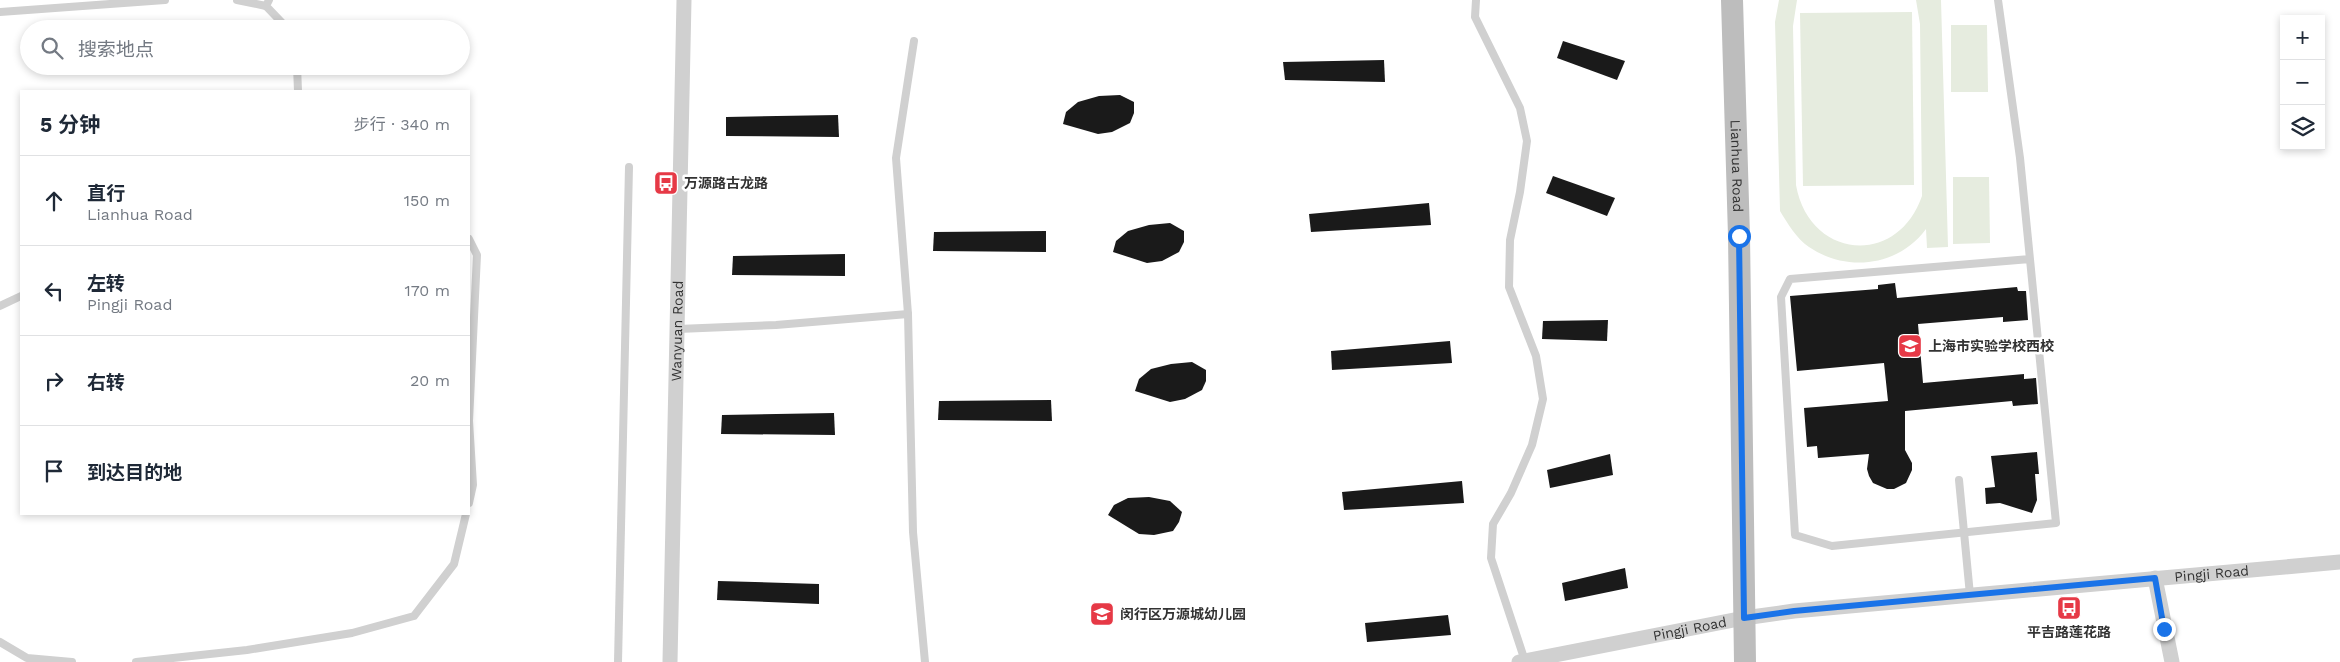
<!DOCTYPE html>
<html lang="zh">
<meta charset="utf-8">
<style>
body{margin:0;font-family:"Work Sans","Noto Sans SC",sans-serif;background:#f2f2f3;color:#1f2937}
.controls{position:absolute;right:15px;top:15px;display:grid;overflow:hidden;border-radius:0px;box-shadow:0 2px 8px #0003}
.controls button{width:45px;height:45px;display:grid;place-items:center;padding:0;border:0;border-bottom:1px solid #e0e1e3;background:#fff;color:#1f2937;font:25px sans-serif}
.stop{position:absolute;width:15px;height:15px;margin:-11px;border:4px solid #1a73e8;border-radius:50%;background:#fff}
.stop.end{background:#1a73e8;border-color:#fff;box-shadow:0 1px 5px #0008}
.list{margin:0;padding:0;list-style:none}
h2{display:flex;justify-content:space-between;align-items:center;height:65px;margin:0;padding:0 20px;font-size:21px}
h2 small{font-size:16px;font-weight:400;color:#747a83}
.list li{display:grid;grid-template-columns:32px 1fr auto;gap:15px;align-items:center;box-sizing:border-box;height:90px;padding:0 20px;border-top:1px solid #e0e1e3}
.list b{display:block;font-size:19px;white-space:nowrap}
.list p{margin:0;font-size:16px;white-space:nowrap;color:#747a83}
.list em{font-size:16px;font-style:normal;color:#747a83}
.icon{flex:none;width:28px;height:28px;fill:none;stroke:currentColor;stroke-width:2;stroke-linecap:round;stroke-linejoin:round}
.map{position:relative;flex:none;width:2340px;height:662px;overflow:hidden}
.search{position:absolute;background:#fff;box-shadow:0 2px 8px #0003;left:20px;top:20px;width:450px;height:55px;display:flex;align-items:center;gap:12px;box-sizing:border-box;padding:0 18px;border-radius:28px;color:#747a83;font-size:19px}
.panel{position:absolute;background:#fff;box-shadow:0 2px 8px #0003;left:20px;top:90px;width:450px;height:425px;border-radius:0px}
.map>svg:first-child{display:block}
</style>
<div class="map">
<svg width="2340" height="662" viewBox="0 0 2340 662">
<rect width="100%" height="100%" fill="#fff"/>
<!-- green -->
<g fill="#e6ecdf">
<path d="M1779 0H1797L1793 26 1796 185C1809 259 1897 268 1922 196L1920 24 1916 0H1941L1948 247 1927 248 1926 229C1899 266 1847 273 1809 247 1796 238 1788 224 1780 211L1775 22Z"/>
<path d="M1912 12 1914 185 1803 186 1800 13Z"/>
<path d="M1951 25H1987L1988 92H1951Z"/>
<path d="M1953 177H1989L1990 243 1953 244Z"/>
</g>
<!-- building -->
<g fill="#1a1a1a">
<path d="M1563 41 1625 61 1617 80 1557 58Z"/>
<path d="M1384 60 1385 82 1285 80 1283 62Z"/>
<path d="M1120 95 1134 102V113L1130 123 1112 132 1098 134 1063 124 1066 112 1078 102 1099 96Z"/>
<path d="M838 115 839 137 726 136V117Z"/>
<path d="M1553 176 1615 198 1607 216 1546 193Z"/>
<path d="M1429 203 1431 225 1311 232 1309 214Z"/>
<path d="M1170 223 1184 231V242L1179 252 1162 261 1147 263 1113 252 1116 241 1128 231 1149 225Z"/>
<path d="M1046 231V252L933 251 934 232Z"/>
<path d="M845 254V276L732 275 733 256Z"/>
<path d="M1895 283 1897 298 2017 287 2018 291H2026L2028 320 2003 322V317L1918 324 1923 383 2024 374V379L2036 378 2038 404 2013 406 2012 401 1905 411V450L1912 463V470L1906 483 1894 489H1887L1873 483 1869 476 1867 469 1869 454 1818 458 1817 446 1807 447 1804 408 1888 401 1884 363 1797 371 1790 296 1878 289V285Z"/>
<path d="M1608 320 1607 341 1542 339 1543 321Z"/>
<path d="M1450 341 1452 363 1332 370 1331 351Z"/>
<path d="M1192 362 1206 370V381L1202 390 1185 399 1170 402 1135 391 1139 379 1151 369 1171 364Z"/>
<path d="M1051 400 1052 421 938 420 939 401Z"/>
<path d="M834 413 835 435 721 434 722 415Z"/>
<path d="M2037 452 2039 474H2035L2037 500 2032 513 2000 503 1986 504 1985 488 1995 487 1991 456Z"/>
<path d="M1610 454 1613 475 1550 488 1547 470Z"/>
<path d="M1462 481 1464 503 1344 510 1342 492Z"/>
<path d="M1149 497 1170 501 1182 512 1179 522 1173 531 1154 535 1139 534 1108 515 1114 505 1128 498Z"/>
<path d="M1625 568 1628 588 1565 601 1562 583Z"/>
<path d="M718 581 819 584V604L717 600Z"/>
<path d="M1448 615 1451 635 1367 642 1365 623Z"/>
</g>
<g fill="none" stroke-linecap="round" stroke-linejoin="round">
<!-- lane -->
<g stroke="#d0d0d0" stroke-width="8">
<path d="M237 0 266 6"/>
<path d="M269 0 266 6 288 29"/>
<path d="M1476 0 1475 17 1520 108 1527 141 1520 192 1510 240 1509 287 1536 356 1543 399 1532 445 1511 493 1493 524 1491 558 1525 661"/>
<path d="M1998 0 2020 158 2056 523 1832 546 1795 535 1781 297 1790 279 2030 259"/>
<path d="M0 12 165 0"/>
<path d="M914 41 896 158 908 314 913 532 925 662"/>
<path d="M297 66 298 91"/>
<path d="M469 239 477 255 469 421 473 485 469 503"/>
<path d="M0 306 21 296"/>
<path d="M678 329 776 325 908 314"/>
<path d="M1959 480 1970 595"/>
<path d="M0 642 27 658 72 662"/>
<path d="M136 662 247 650 352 633 414 616 454 564 466 514"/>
<path d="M618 662 629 167"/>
</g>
<!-- street -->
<g stroke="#d0d0d0" stroke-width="15">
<path d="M2155 578 2172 662"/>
<path id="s1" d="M670 662 684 0"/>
<path id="s2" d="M1519 662 1744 618 1794 611 2340 562"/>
</g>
<!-- secondary -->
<path stroke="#bdbdbd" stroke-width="22" id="s3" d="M1732 0 1739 236 1745 662"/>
</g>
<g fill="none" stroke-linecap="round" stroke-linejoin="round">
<!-- route -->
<path stroke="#1a73e8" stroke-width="6" d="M1739 236 1744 618 1794 611 2155 578 2164 629"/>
</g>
<!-- icons -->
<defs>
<symbol id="bus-square" viewBox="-11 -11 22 22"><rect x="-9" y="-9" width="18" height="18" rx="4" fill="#e63946" stroke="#fff"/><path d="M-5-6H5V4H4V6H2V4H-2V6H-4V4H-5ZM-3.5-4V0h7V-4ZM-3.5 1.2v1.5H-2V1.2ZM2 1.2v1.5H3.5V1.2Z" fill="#fff"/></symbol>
<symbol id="school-square" viewBox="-11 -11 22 22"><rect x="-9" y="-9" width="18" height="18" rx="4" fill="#e63946" stroke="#fff"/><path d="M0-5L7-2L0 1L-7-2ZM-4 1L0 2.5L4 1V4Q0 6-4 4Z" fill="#fff"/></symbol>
</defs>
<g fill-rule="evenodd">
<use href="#bus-square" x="652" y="169" width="28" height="28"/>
<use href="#school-square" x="1896" y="332" width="28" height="28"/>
<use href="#bus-square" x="2055" y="594" width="28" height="28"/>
<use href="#school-square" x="1088" y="600" width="28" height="28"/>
</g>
<g text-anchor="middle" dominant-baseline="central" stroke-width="5" stroke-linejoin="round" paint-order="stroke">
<!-- street labels -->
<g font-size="14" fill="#333" stroke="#fff">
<text stroke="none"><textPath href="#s3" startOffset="166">Lianhua Road</textPath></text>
<text stroke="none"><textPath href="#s1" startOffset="331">Wanyuan Road</textPath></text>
<text stroke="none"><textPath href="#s2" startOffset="699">Pingji Road</textPath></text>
<text stroke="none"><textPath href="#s2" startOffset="174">Pingji Road</textPath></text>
</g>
<!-- poi labels -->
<g font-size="14" font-weight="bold" fill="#333" stroke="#fff" text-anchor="start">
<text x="684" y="183">万源路古龙路</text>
<text x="1928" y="346">上海市实验学校西校</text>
<text x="1120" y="614">闵行区万源城幼儿园</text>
<text x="2069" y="632" text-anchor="middle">平吉路莲花路</text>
</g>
</g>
</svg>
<div class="controls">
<button>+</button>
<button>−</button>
<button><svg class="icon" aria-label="layers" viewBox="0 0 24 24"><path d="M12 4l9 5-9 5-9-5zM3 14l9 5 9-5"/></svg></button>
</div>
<div class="stop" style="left:1739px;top:236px"></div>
<div class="stop end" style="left:2164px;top:629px"></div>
<div class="search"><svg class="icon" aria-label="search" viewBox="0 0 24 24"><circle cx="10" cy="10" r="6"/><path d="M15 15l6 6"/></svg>搜索地点</div>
<section class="panel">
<h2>5 分钟<small>步行 · 340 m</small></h2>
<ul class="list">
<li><svg class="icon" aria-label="ahead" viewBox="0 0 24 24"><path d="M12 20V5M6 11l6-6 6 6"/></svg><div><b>直行</b><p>Lianhua Road</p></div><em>150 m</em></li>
<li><svg class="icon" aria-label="left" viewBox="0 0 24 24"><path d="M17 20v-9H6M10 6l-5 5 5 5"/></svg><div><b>左转</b><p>Pingji Road</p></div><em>170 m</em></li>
<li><svg class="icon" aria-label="right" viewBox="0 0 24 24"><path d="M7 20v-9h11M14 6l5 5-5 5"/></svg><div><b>右转</b></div><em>20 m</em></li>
<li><svg class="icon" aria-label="arrive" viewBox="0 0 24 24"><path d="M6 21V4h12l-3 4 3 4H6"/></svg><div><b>到达目的地</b></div></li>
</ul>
</section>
</div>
